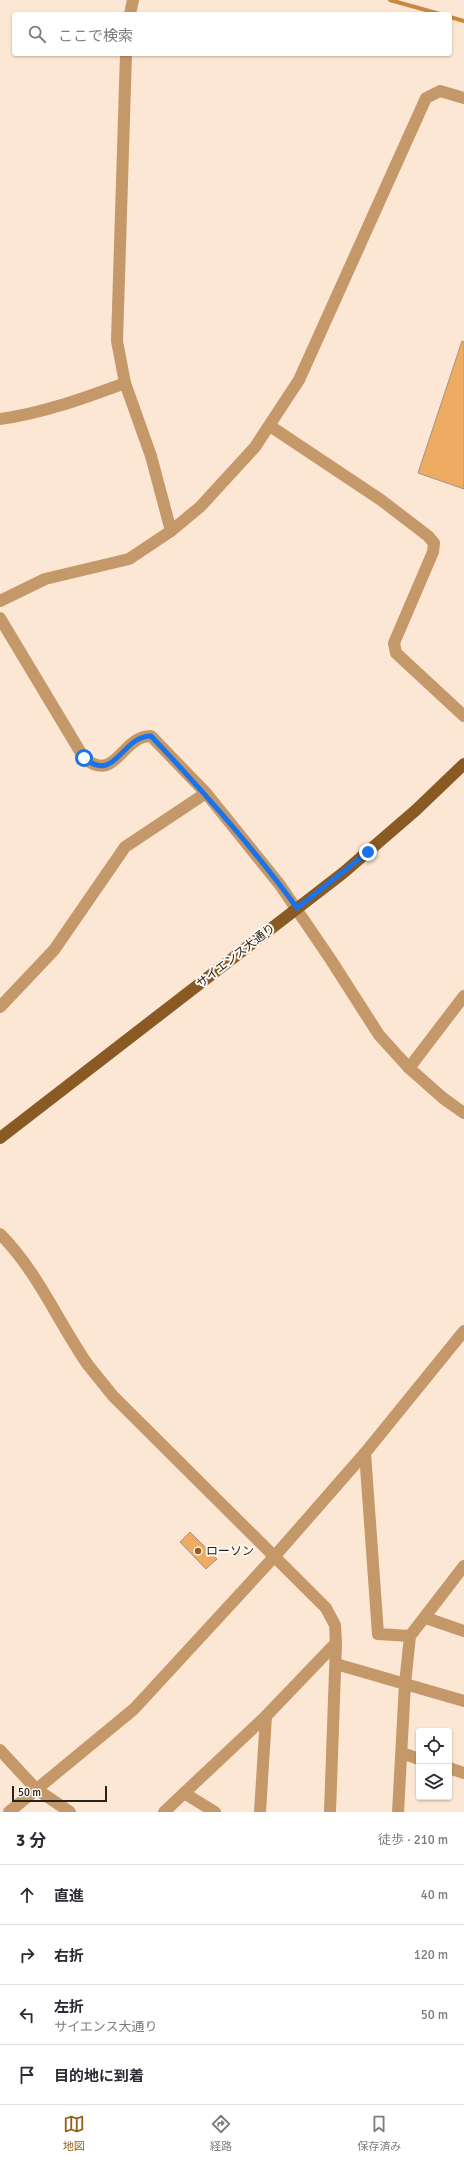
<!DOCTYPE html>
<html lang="ja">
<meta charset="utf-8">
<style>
body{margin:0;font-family:Signika,"Noto Sans JP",sans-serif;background:#f2f2f3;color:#2b2b33}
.controls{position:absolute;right:12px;bottom:12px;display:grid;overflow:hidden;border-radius:4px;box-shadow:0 1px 3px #0004}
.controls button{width:36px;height:36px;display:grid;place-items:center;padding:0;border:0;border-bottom:1px solid #e1e1e2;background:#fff;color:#2b2b33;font:20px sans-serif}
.scale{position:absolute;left:12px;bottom:10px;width:95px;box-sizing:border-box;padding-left:4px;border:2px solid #29221b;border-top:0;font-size:11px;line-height:14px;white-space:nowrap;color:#29221b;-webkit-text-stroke:3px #fef7ef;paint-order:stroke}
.stop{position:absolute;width:12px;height:12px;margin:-9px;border:3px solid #1a73e8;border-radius:50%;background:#fff}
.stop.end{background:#1a73e8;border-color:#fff;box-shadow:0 1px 4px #0008}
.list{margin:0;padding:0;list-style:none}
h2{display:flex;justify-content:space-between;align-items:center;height:52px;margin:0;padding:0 16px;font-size:17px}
h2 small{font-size:13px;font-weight:400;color:#7c7c81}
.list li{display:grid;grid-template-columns:26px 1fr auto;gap:12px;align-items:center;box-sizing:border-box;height:60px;padding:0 16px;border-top:1px solid #e1e1e2}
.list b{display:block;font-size:15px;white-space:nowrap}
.list p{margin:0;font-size:13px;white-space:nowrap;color:#7c7c81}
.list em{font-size:13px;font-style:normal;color:#7c7c81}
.icon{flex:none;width:22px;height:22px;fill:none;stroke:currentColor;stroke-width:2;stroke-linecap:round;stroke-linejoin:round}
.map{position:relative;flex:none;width:464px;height:1812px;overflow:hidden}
.search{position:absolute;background:#fff;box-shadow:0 1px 3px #0004;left:12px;right:12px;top:12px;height:44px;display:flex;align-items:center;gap:10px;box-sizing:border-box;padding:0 14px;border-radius:4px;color:#7c7c81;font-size:15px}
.sheet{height:292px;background:#fff}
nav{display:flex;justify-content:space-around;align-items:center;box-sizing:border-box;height:56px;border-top:1px solid #e1e1e2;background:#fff;font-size:11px;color:#7c7c81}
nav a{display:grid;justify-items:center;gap:2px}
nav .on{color:#965e18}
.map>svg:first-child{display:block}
</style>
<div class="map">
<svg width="464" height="1812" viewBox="0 0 464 1812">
<rect width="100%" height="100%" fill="#fbe7d4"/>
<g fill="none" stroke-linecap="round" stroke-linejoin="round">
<!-- stream -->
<g stroke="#ca883d" stroke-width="4">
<path d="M390 0 440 14"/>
<path d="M450 17 464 21"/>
</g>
</g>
<!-- building -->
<g fill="#f0ab62" stroke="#a69483">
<path d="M462 341 464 342V489L418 473Z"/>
<path d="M190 1532 217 1559 206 1569 180 1542Z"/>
</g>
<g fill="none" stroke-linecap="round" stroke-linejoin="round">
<!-- minor -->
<g stroke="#c5986a" stroke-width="12">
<path d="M130 14 133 0"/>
<path d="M126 54 117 341 125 383 151 456 171 531"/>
<path d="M0 419C44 413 84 398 125 383"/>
<path d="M270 426 381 500 428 536 434 543 433 552 394 643 396 653 464 716"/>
<path d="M0 601 45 579 129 559 171 531 200 507 255 447 299 380 426 98 440 91 464 98"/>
<path d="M0 618 84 758C116 784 121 736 151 736L206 793 280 885 331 960 379 1035 409 1068 443 1098 464 1113"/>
<path d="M0 1007 54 950 125 847 206 793"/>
<path d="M409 1068 464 996"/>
<path d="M0 1234C38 1272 58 1322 88 1365 96 1375 105 1386 113 1396L326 1608 335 1625 336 1643 330 1812"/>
<path d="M365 1453 378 1634 410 1636"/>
<path d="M426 1618 464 1631"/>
<path d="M336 1664 464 1701"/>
<path d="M0 1750 36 1789 70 1812"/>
<path d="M402 1753 419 1759"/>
<path d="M449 1768 464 1773"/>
<path d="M184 1793 215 1812"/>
<path d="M9 1812 134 1709 274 1557 365 1453 464 1331"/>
<path d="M164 1812 266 1716 336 1643"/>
<path d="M260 1812 266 1716"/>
<path d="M398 1812 405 1684 410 1636 464 1566"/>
</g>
<!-- major -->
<path stroke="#895a24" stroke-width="12" d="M0 1138 343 873 416 810 464 764"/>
</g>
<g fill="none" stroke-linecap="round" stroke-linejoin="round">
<!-- route -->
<path stroke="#1a73e8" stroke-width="5" d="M84 758C116 784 121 736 151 736 203 791 253 847 297 908L368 852"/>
</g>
<!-- markers -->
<circle fill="#965e18" stroke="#fef7ef" stroke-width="1.5" cx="198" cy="1551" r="4"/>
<g text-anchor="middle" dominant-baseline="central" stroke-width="4" stroke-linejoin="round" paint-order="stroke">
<!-- street labels -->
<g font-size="12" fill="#29221b" stroke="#fef7ef">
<text transform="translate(236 956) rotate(-38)">サイエンス大通り</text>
</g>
<!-- poi labels -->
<g font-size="12" fill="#29221b" stroke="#fef7ef" text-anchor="start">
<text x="206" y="1551">ローソン</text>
</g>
</g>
</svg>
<div class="controls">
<button><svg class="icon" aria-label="locate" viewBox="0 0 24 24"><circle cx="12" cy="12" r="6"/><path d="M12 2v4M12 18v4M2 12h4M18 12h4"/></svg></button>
<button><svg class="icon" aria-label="layers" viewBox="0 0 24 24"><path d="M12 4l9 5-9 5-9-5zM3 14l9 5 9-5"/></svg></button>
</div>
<div class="scale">50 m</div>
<div class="stop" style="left:84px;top:758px"></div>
<div class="stop end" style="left:368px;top:852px"></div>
<div class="search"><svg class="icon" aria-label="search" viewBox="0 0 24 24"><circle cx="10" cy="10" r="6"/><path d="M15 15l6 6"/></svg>ここで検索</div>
</div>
<section class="sheet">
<h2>3 分<small>徒歩 · 210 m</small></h2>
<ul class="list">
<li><svg class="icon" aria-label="ahead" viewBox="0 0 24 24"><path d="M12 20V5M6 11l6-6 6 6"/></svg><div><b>直進</b></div><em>40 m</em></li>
<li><svg class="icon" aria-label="right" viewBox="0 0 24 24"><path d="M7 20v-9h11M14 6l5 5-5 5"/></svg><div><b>右折</b></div><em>120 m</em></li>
<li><svg class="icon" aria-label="left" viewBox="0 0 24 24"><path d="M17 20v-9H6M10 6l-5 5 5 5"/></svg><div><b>左折</b><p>サイエンス大通り</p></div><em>50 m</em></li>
<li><svg class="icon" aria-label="arrive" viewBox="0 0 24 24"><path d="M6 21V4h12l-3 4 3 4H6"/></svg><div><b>目的地に到着</b></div></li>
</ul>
</section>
<nav>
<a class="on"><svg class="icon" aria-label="map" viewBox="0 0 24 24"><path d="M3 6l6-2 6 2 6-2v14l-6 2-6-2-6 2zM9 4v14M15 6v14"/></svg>地図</a>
<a><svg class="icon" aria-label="directions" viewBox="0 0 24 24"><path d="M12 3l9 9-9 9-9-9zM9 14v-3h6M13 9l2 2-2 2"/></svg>経路</a>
<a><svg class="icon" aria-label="saved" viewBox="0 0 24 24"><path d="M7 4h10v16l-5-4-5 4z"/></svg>保存済み</a>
</nav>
